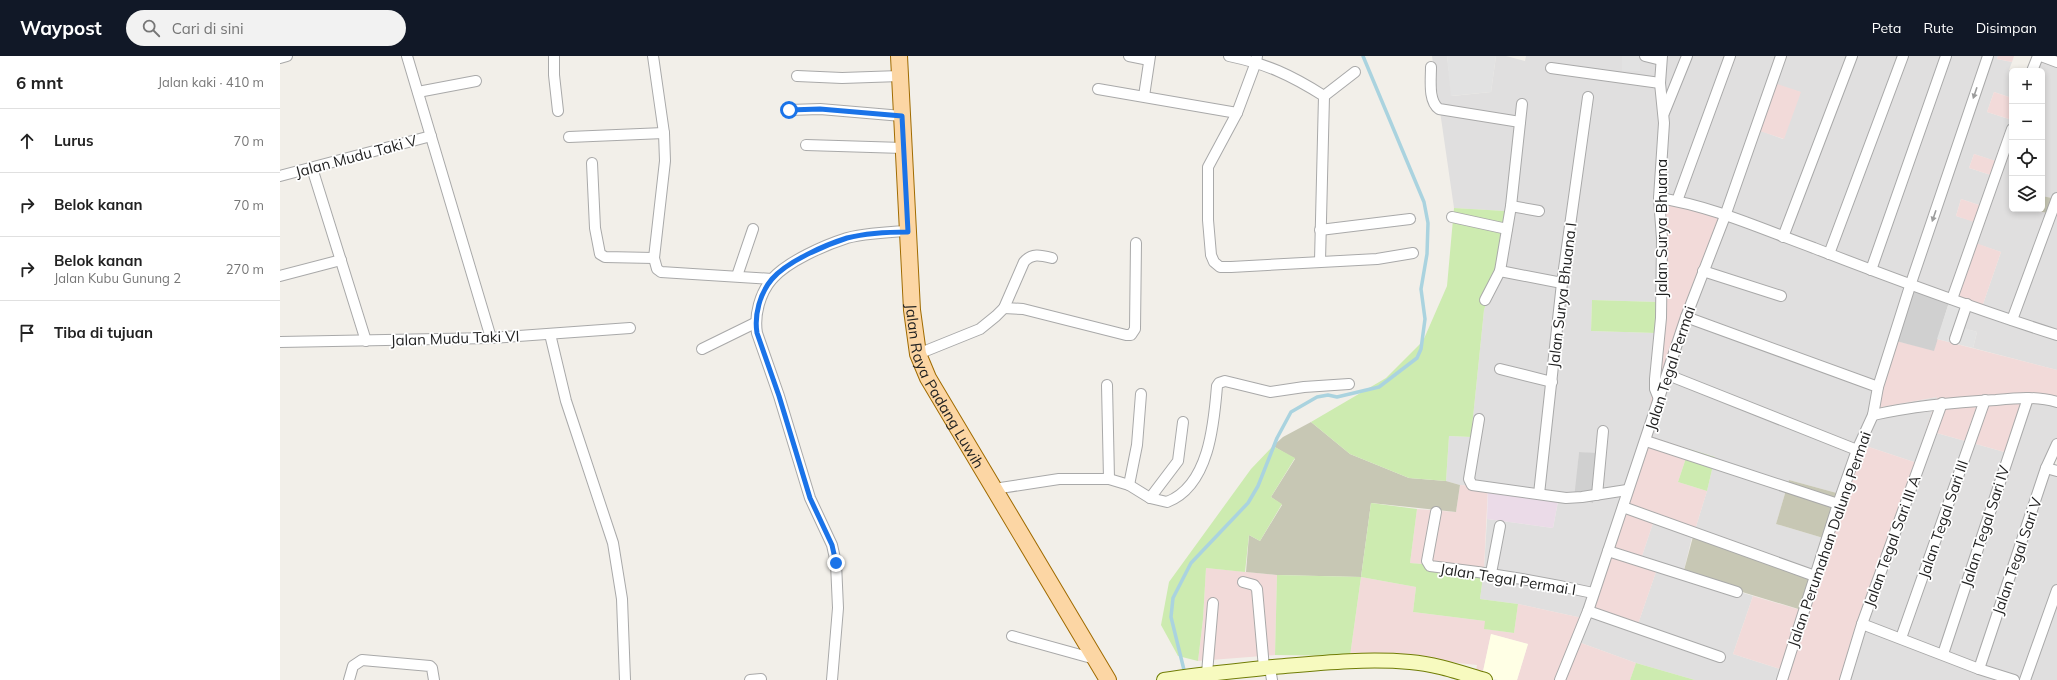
<!DOCTYPE html>
<html lang="id">
<meta charset="utf-8">
<style>
body{margin:0;font-family:Mulish,sans-serif;background:#f2f2f2;color:#222}
.controls{position:absolute;right:12px;top:12px;display:grid;overflow:hidden;border-radius:6px;box-shadow:0 2px 6px #0003}
.controls button{width:36px;height:36px;display:grid;place-items:center;padding:0;border:0;border-bottom:1px solid #e0e0e0;background:#fff;color:#222;font:20px sans-serif}
.stop{position:absolute;width:12px;height:12px;margin:-9px;border:3px solid #1a73e8;border-radius:50%;background:#fff}
.stop.end{background:#1a73e8;border-color:#fff;box-shadow:0 1px 4px #0008}
.list{margin:0;padding:0;list-style:none}
h2{display:flex;justify-content:space-between;align-items:center;height:52px;margin:0;padding:0 16px;font-size:17px}
h2 small{font-size:13px;font-weight:400;color:#767676}
.list li{display:grid;grid-template-columns:26px 1fr auto;gap:12px;align-items:center;box-sizing:border-box;height:64px;padding:0 16px;border-top:1px solid #e0e0e0}
.list b{display:block;font-size:15px;white-space:nowrap}
.list p{margin:0;font-size:13px;white-space:nowrap;color:#767676}
.list em{font-size:13px;font-style:normal;color:#767676}
.icon{flex:none;width:22px;height:22px;fill:none;stroke:currentColor;stroke-width:2;stroke-linecap:round;stroke-linejoin:round}
.map{position:relative;flex:none;width:1777px;height:624px;overflow:hidden}
header{display:flex;align-items:center;gap:24px;box-sizing:border-box;height:56px;padding:0 20px;background:#111827;color:#fff}
header strong{font-size:19px}
nav{display:flex;gap:22px;margin-inline-start:auto;font-size:14px}
.search{width:280px;height:36px;background:#f2f2f2;display:flex;align-items:center;gap:10px;box-sizing:border-box;padding:0 14px;border-radius:22px;color:#767676;font-size:15px}
main{display:flex}
aside{flex:1;background:#fff}
.map>svg:first-child{display:block}
</style>
<header>
<strong>Waypost</strong>
<div class="search"><svg class="icon" aria-label="search" viewBox="0 0 24 24"><circle cx="10" cy="10" r="6"/><path d="M15 15l6 6"/></svg>Cari di sini</div>
<nav><a>Peta</a><a>Rute</a><a>Disimpan</a></nav>
</header>
<main>
<aside>
<h2>6 mnt<small>Jalan kaki · 410 m</small></h2>
<ul class="list">
<li><svg class="icon" aria-label="ahead" viewBox="0 0 24 24"><path d="M12 20V5M6 11l6-6 6 6"/></svg><div><b>Lurus</b></div><em>70 m</em></li>
<li><svg class="icon" aria-label="right" viewBox="0 0 24 24"><path d="M7 20v-9h11M14 6l5 5-5 5"/></svg><div><b>Belok kanan</b></div><em>70 m</em></li>
<li><svg class="icon" aria-label="right" viewBox="0 0 24 24"><path d="M7 20v-9h11M14 6l5 5-5 5"/></svg><div><b>Belok kanan</b><p>Jalan Kubu Gunung 2</p></div><em>270 m</em></li>
<li><svg class="icon" aria-label="arrive" viewBox="0 0 24 24"><path d="M6 21V4h12l-3 4 3 4H6"/></svg><div><b>Tiba di tujuan</b></div></li>
</ul>
</aside>
<div class="map">
<svg width="1777" height="624" viewBox="0 0 1777 624">
<rect width="100%" height="100%" fill="#f2efe9"/>
<!-- residential -->
<path fill="#e0dfdf" fill-rule="evenodd" d="M1152 0H1167L1172 40 1211 36 1216 0H1226L1245 5 1246 0H1342V15H1359L1360 0H1718L1717 3 1732 6 1729 14 1733 15 1732 42 1714 36 1707 56 1732 64V81L1729 80 1724 94 1732 97V153H1750L1767 157 1772 142 1762 140V15H1752L1757 0H1777V314L1693 292 1697 276 1683 272 1691 247 1702 251 1721 196 1691 186 1671 240 1635 229 1625 262 1591 353 1657 341 1646 374 1728 397 1743 340 1777 344V387L1769 406 1777 409V624H1566L1640 408 1580 388 1564 439 1509 424 1496 468 1550 484 1537 517 1413 477 1403 518 1473 540 1453 598 1506 615 1502 624H1415L1356 607 1293 584 1302 562 1238 548 1200 543 1204 513 1207 463 1273 472 1279 440 1180 429 1166 425 1169 380 1191 381 1204 254 1224 194 1225 155 1174 152ZM1488 26 1520 36 1503 83 1471 71ZM1694 98 1718 106 1714 120 1689 112ZM1379 136 1441 158 1369 378 1376 277 1311 275 1312 244 1378 246ZM1681 143 1702 150 1697 166 1676 160ZM1368 380 1435 401 1427 435 1414 477 1374 464 1361 503 1378 510 1358 568 1305 551 1308 537ZM1299 396 1317 398 1312 447 1295 443Z"/>
<!-- commercial -->
<g fill="#f2dad9">
<path d="M1718 0H1734L1732 6 1717 3Z"/>
<path d="M1488 25 1521 36 1504 83 1471 72Z"/>
<path d="M1714 36 1732 42V64L1707 56Z"/>
<path d="M1694 98 1719 106 1714 120 1689 112Z"/>
<path d="M1379 136 1441 158 1369 380 1409 393 1398 426 1427 435 1414 477 1374 464 1361 503 1378 510 1358 568 1305 551 1308 537 1368 380 1376 277Z"/>
<path d="M1681 143 1702 150 1697 167 1676 160Z"/>
<path d="M1690 185 1721 196 1702 251 1671 240Z"/>
<path d="M1657 283 1777 314V344L1743 340 1728 397 1646 374 1657 341 1591 353 1616 285 1654 294Z"/>
<path d="M1580 388 1640 408 1566 624H1502L1506 615 1453 598 1473 540 1524 555Z"/>
<path d="M1180 429 1208 431 1204 513 1130 507 1137 453 1176 456Z"/>
<path d="M926 512 997 519 995 599 918 605 923 563Z"/>
<path d="M1081 521 1136 531 1133 556 1205 565V573L1234 577 1238 548 1302 562 1293 584 1356 607 1350 624H1237L1248 588 1211 578 1202 620 1195 619 1197 609 1122 601 1070 600Z"/>
</g>
<!-- industrial -->
<path fill="#ebdbe8" d="M1208 431 1279 440 1273 472 1207 463Z"/>
<!-- education -->
<path fill="#ffffe5" d="M1211 578 1248 588 1237 624H1218L1202 620Z"/>
<!-- religious -->
<g fill="#d0d0d0">
<path d="M1635 229 1671 240 1654 295 1616 285Z"/>
<path d="M1299 396 1317 397 1313 447 1294 443Z"/>
</g>
<!-- construction -->
<g fill="#c7c7b4">
<path d="M1762 140 1772 142 1767 157 1750 153H1762Z"/>
<path d="M1031 366 1070 398 1129 422 1166 425 1180 429 1176 456 1091 447 1081 521 997 519 966 516 969 479 980 485 1002 449 991 441 1015 403 993 390 1003 381Z"/>
<path d="M1509 424 1564 439 1550 484 1496 468Z"/>
<path d="M1414 477 1537 517 1525 555 1403 518Z"/>
</g>
<!-- grass -->
<g fill="#cdebb0">
<path d="M1174 152 1225 155 1224 194 1204 254 1191 381 1169 380 1166 425 1129 422 1070 398 1031 366 1106 322 1143 285 1167 230Z"/>
<path d="M1312 244 1378 246 1376 277 1311 275Z"/>
<path d="M993 390 1015 402 991 441 1002 448 980 485 969 479 965 516 926 512 923 563 918 605 898 600 881 569 889 526 971 413Z"/>
<path d="M1409 393 1435 401 1427 435 1398 426Z"/>
<path d="M1091 447 1137 453 1130 507 1204 513 1200 543 1238 548 1234 577 1204 573 1205 565 1133 556 1136 531 1081 521 1070 600 995 599 997 519 1081 521Z"/>
<path d="M1356 607 1415 624H1350Z"/>
</g>
<!-- parking -->
<g fill="#e2e2e2">
<path d="M1167 0H1216L1211 36 1171 40Z"/>
<rect x="1342" y="0" width="18" height="15"/>
<path d="M1671 240 1691 247 1684 272 1697 276 1693 292 1657 283Z"/>
</g>
<g fill="none" stroke-linecap="round" stroke-linejoin="round">
<!-- stream -->
<path stroke="#aad3df" stroke-width="3.5" d="M905 618 891 561 893 542 911 507 968 447 978 430 997 382 1011 356 1037 341 1048 339 1057 341 1099 331 1137 302 1141 293 1145 263 1141 233 1147 198 1148 167 1144 146 1083 0"/>
<defs>
<g id="street">
<path d="M127 0 211 282"/>
<path d="M274 0V19L278 55"/>
<path d="M373 0 384 77 385 105 374 202 377 213 381 216 492 223"/>
<path d="M849 0 869 4"/>
<path d="M949 0C987 8 1011 19 1044 40L1040 205"/>
<path d="M977 0 976 6 957 57 928 111V164L931 199 934 206 940 211H951L1097 203 1133 197"/>
<path d="M1365 0 1381 4"/>
<path d="M1761 0 1777 6"/>
<path d="M0 2 7 0"/>
<path d="M1151 11C1151 24 1148 45 1159 53L1240 66"/>
<path d="M1271 12 1380 27"/>
<path d="M1752 15 1758 0"/>
<path d="M517 20 562 22 620 20"/>
<path d="M818 33 957 57"/>
<path d="M138 36 196 25"/>
<path d="M864 40 870 0"/>
<path d="M1044 40 1075 16"/>
<path d="M1242 48 1231 150 1220 215 1282 227"/>
<path d="M509 54 540 53 622 60"/>
<path d="M1384 57 1407 0"/>
<path d="M289 81 384 77"/>
<path d="M526 89 623 92"/>
<path d="M312 107 315 172 320 198 325 201 374 202"/>
<path d="M32 112 86 285"/>
<path d="M0 120 151 80"/>
<path d="M1379 142C1432 150 1484 174 1534 192 1614 223 1695 253 1777 279"/>
<path d="M1397 145 1450 0"/>
<path d="M1231 150 1259 155"/>
<path d="M1172 161 1227 173"/>
<path d="M1040 174 1130 163"/>
<path d="M1503 181 1572 0"/>
<path d="M1549 198 1623 0"/>
<path d="M1591 214 1666 0"/>
<path d="M1423 215 1501 240"/>
<path d="M0 220 61 204"/>
<path d="M457 220 473 173"/>
<path d="M1672 243 1732 73"/>
<path d="M1205 244 1220 215"/>
<path d="M724 252 743 253 846 279H851L855 273 856 187"/>
<path d="M1406 261 1598 331"/>
<path d="M1732 264 1777 142"/>
<path d="M270 278 286 345 333 487 342 543 345 624"/>
<path d="M1675 283 1687 248"/>
<path d="M0 286 211 282 350 272"/>
<path d="M422 293 475 267"/>
<path d="M638 298 700 273 716 260 724 252 744 206C752 197 760 199 772 202"/>
<path d="M1220 313 1272 326"/>
<path d="M1388 319 1577 394"/>
<path d="M827 329 829 423"/>
<path d="M1379 343 1375 333V323L1381 262 1382 183 1379 142 1384 67 1380 27 1382 0"/>
<path d="M1593 359C1634 350 1674 346 1716 344 1736 342 1757 340 1777 346"/>
<path d="M1199 363 1189 423 1192 429 1286 442 1302 441 1347 434"/>
<path d="M1366 385 1558 448"/>
<path d="M1766 412 1777 415"/>
<path d="M849 429 857 389 861 338"/>
<path d="M714 433 779 423H829L849 429 870 442 887 446C929 430 934 368 937 330L939 327 945 325 990 336 1024 331 1069 328"/>
<path d="M1259 438 1282 227 1308 41"/>
<path d="M1317 439 1323 375"/>
<path d="M870 442 898 405 903 366"/>
<path d="M1343 451 1535 520"/>
<path d="M1156 456 1147 505 1150 510C1205 516 1259 525 1313 537"/>
<path d="M1328 495 1457 536"/>
<path d="M1211 517 1220 470"/>
<path d="M963 526 974 529 977 533 984 612"/>
<path d="M1308 555 1440 601"/>
<path d="M1582 568 1699 613 1734 624"/>
<path d="M732 580 815 603"/>
<path d="M1621 582 1705 344"/>
<path d="M1663 598 1748 342"/>
<path d="M990 612 992 624"/>
<path d="M1699 613 1766 412 1777 388"/>
<path d="M927 617 933 547"/>
<path d="M69 624 73 610 82 604 150 610 152 612 154 624"/>
<path d="M470 624 481 623"/>
<path d="M552 624 558 552 556 507 552 489 530 442 499 340 477 277C474 259 480 237 492 223 508 205 545 189 567 182 587 177 609 176 629 175"/>
<path d="M1280 624 1308 555 1406 261 1445 160 1501 0"/>
<path d="M1502 624 1558 448 1577 394 1593 359 1598 331 1631 227 1708 0"/>
<path d="M1565 624 1582 568 1662 347"/>
<path d="M1745 624 1777 534"/>
</g>
<path id="secondary" d="M884 624C921 618 957 615 993 611 1039 607 1085 602 1130 606 1156 608 1181 617 1205 624"/>
<g id="primary">
<path id="s1" d="M619 0 632 254 638 298 648 322 828 624"/>
</g>
</defs>
<!-- street casing -->
<use href="#street" stroke="#a9a9a9" stroke-width="12"/>
<!-- secondary casing -->
<use href="#secondary" stroke="#707d05" stroke-width="16"/>
<!-- primary casing -->
<use href="#primary" stroke="#a06b00" stroke-width="18"/>
<!-- street -->
<use href="#street" stroke="#fff" stroke-width="10"/>
<!-- secondary -->
<use href="#secondary" stroke="#f7fabf" stroke-width="14"/>
<!-- primary -->
<use href="#primary" stroke="#fcd6a4" stroke-width="16"/>
</g>
<!-- one-way arrows -->
<defs><path id="oneway-solid" d="M-6-.8H1V-3.2L6.5 0L1 3.2V.8H-6Z"/></defs>
<g fill="#9c9c9c">
<use href="#oneway-solid" transform="translate(1695 37) rotate(109)"/>
<use href="#oneway-solid" transform="translate(1654 160) rotate(109)"/>
</g>
<g fill="none" stroke-linecap="round" stroke-linejoin="round">
<!-- route -->
<path stroke="#1a73e8" stroke-width="5" d="M509 54 540 53 622 60 628 176C608 176 587 177 567 182 545 189 508 205 492 223 480 237 474 259 477 277L499 340 530 442 552 489 556 507"/>
</g>
<g text-anchor="middle" dominant-baseline="central" stroke-width="3.5" stroke-linejoin="round" paint-order="stroke">
<!-- street labels -->
<g font-size="15" fill="#222" stroke="#fff">
<text transform="translate(76 100) rotate(-15)">Jalan Mudu Taki V</text>
<text transform="translate(1381 172) rotate(-90)">Jalan Surya Bhuana</text>
<text transform="translate(1282 239) rotate(-83)">Jalan Surya Bhuana I</text>
<text transform="translate(175 282) rotate(-2)">Jalan Mudu Taki VI</text>
<text transform="translate(1390 312) rotate(-72)">Jalan Tegal Permai</text>
<text stroke="none"><textPath href="#s1" startOffset="338">Jalan Raya Padang Luwih</textPath></text>
<text transform="translate(1663 463) rotate(-71)">Jalan Tegal Sari III</text>
<text transform="translate(1705 470) rotate(-72)">Jalan Tegal Sari IV</text>
<text transform="translate(1549 483) rotate(-71)">Jalan Perumahan Dalung Permai</text>
<text transform="translate(1612 485) rotate(-70)">Jalan Tegal Sari III A</text>
<text transform="translate(1737 500) rotate(-71)">Jalan Tegal Sari V</text>
<text transform="translate(1228 523) rotate(9)">Jalan Tegal Permai I</text>
</g>
</g>
</svg>
<div class="controls">
<button>+</button>
<button>−</button>
<button><svg class="icon" aria-label="locate" viewBox="0 0 24 24"><circle cx="12" cy="12" r="6"/><path d="M12 2v4M12 18v4M2 12h4M18 12h4"/></svg></button>
<button><svg class="icon" aria-label="layers" viewBox="0 0 24 24"><path d="M12 4l9 5-9 5-9-5zM3 14l9 5 9-5"/></svg></button>
</div>
<div class="stop" style="left:509px;top:54px"></div>
<div class="stop end" style="left:556px;top:507px"></div>
</div>
</main>
